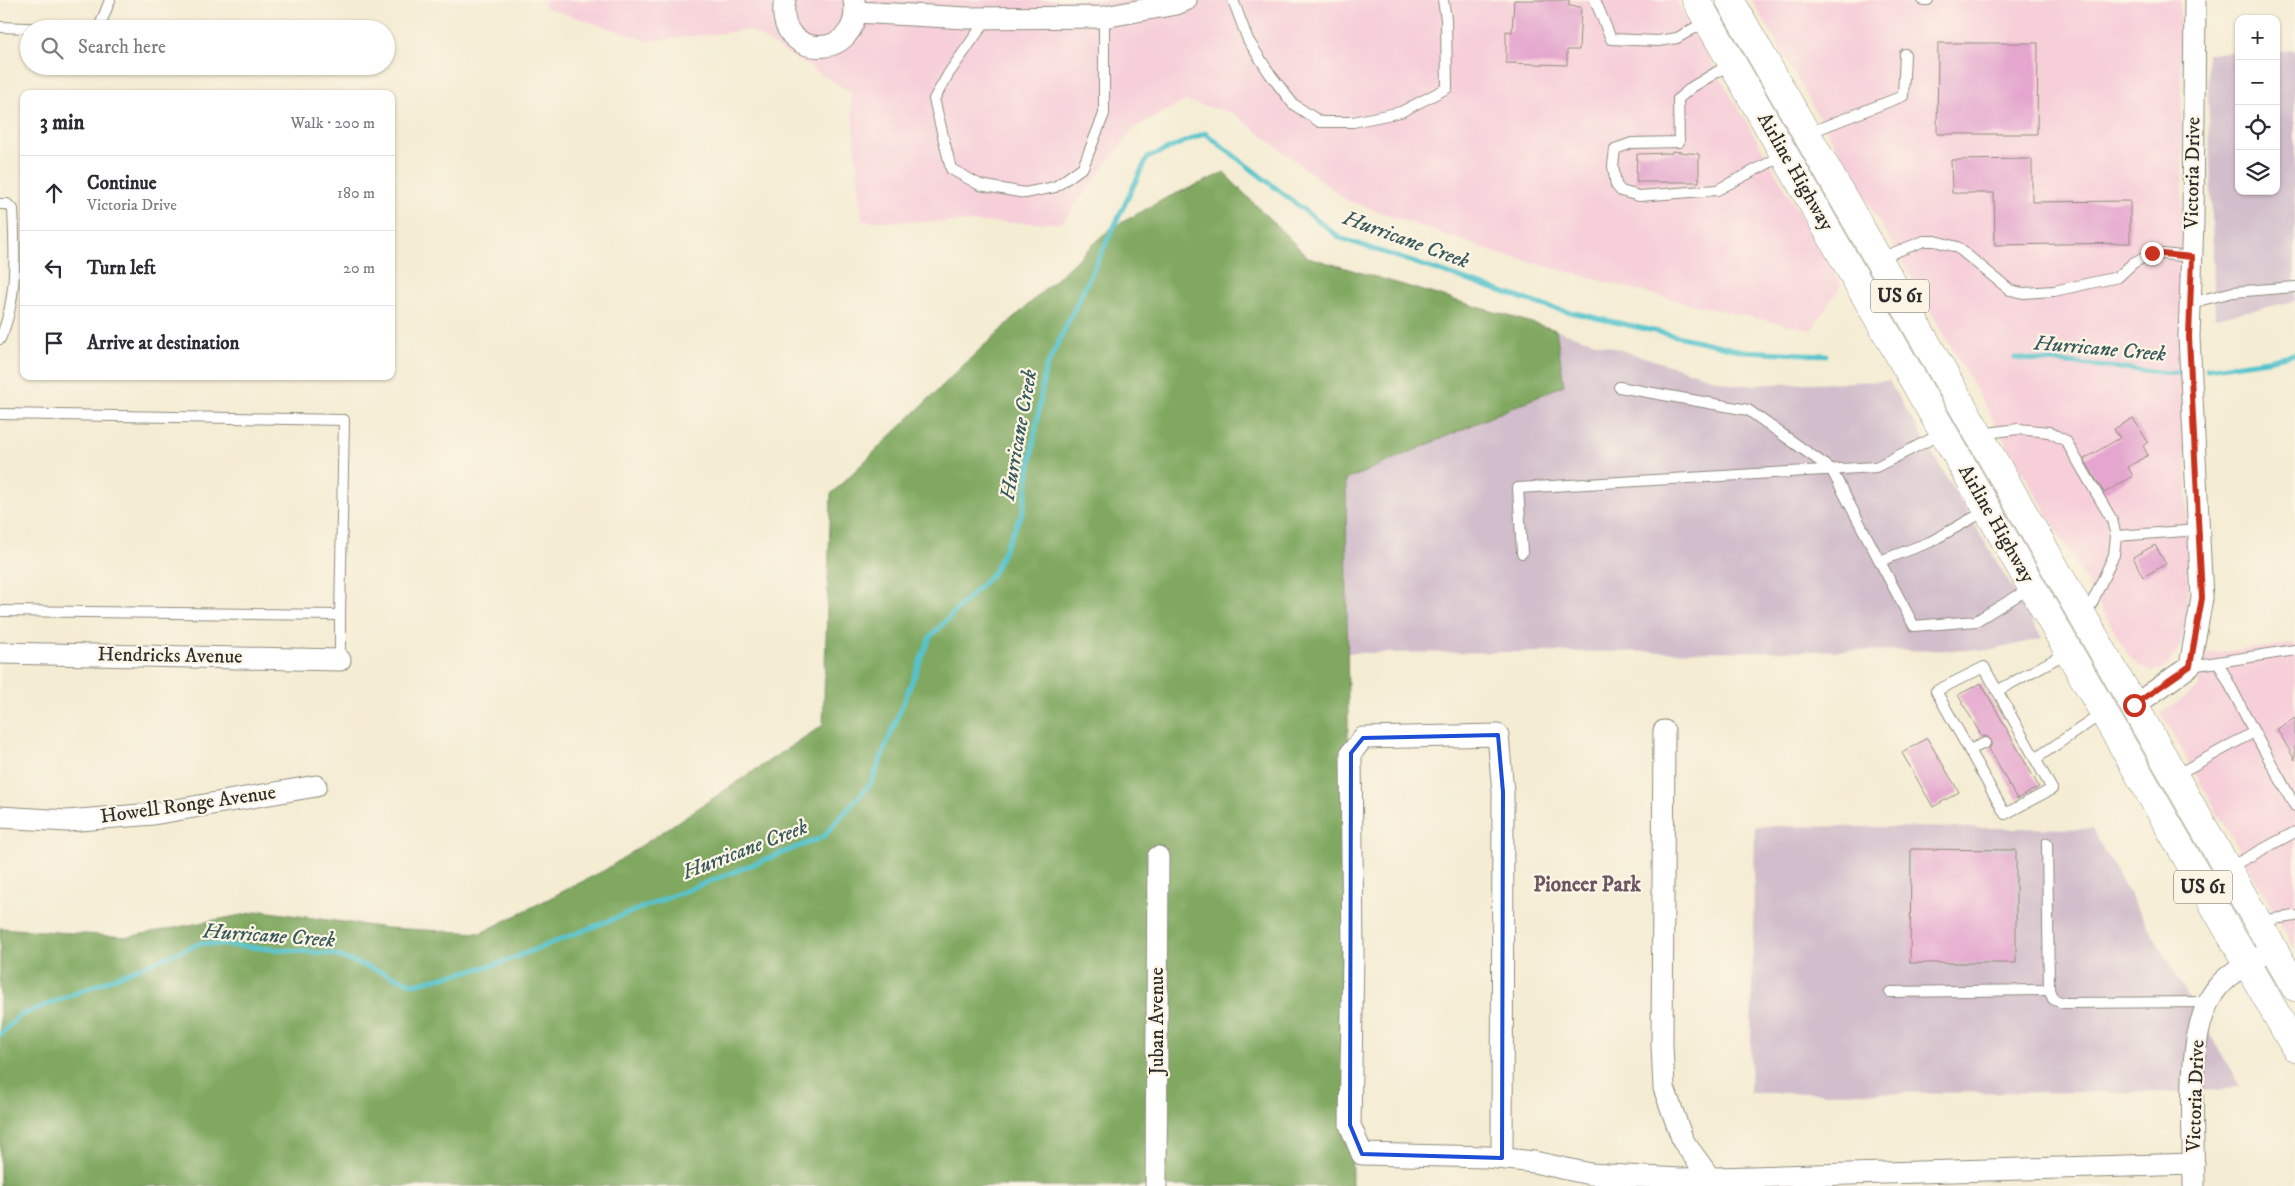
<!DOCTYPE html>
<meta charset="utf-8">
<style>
body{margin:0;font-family:"IM FELL DW Pica",serif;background:#f7f7f7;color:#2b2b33}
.controls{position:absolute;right:15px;top:15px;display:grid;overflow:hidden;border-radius:10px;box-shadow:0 1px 4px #0004}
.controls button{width:45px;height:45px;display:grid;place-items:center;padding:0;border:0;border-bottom:1px solid #e1e1e2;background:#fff;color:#2b2b33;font:25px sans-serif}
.stop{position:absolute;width:15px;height:15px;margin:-11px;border:4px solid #c8321e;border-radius:50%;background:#fff}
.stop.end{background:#c8321e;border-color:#fff;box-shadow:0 1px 5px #0008}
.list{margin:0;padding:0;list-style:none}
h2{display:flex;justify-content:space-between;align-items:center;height:65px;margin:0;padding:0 20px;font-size:21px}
h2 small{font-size:16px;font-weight:400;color:#7c7c81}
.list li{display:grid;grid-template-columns:32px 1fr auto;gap:15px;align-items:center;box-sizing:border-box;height:75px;padding:0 20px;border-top:1px solid #e1e1e2}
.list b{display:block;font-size:19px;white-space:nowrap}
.list p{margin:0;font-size:16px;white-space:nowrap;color:#7c7c81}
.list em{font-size:16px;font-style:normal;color:#7c7c81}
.icon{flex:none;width:28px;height:28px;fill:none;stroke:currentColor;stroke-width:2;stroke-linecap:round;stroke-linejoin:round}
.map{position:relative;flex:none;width:2295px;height:1186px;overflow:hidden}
.search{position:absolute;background:#fff;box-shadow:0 1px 4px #0004;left:20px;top:20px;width:375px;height:55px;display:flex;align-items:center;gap:12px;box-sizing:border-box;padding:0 18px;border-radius:28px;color:#7c7c81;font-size:19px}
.panel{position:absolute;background:#fff;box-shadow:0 1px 4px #0004;left:20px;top:90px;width:375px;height:290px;border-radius:10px}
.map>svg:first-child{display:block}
</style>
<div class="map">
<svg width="2295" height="1186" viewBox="0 0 2295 1186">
<rect width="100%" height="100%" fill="#fcf5e5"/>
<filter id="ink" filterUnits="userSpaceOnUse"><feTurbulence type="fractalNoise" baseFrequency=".02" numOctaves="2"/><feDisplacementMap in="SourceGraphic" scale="10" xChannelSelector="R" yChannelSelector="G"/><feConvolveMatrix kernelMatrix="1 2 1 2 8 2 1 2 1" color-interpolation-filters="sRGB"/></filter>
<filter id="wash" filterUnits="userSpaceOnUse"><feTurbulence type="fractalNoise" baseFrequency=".0096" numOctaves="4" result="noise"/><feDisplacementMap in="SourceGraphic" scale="20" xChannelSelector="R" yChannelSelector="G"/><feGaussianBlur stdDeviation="1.12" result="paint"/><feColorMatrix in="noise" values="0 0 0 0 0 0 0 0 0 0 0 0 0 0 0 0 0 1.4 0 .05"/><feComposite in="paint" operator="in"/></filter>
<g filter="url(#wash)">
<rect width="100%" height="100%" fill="#f4ecd3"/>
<!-- built -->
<g fill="#f6cfd9">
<path d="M544 0H1676L1841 286 1811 330 1690 304 1500 254 1346 200 1233 113 1184 101 1134 128 1062 223 862 221 850 92 749 30 649 41 544 7Z"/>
<path d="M1752 0H2180L2188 584 2186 618 2181 644 2172 661 2163 670 2153 671 2140 667 2127 653Z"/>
<path d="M2295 644V949L2161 713 2198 688 2202 654Z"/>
</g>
<!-- industrial -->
<g fill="#d1bdcb">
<path d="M2295 50V301L2215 318 2207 53 2239 52V191H2276V51Z"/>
<path d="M1556 330 1734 385 1889 381 2042 638 1993 650 1348 653 1346 480 1564 385Z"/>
<path d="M1755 826 2092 829 2240 1087 2180 1092 1750 1093Z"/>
</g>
<!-- forest -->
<path fill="#80a860" stroke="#566a46" d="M1224 173 1308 257 1556 330 1564 385 1346 480 1352 1186H0V928L127 937 262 911 387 928 481 933 605 870 823 725 831 494 975 354 1110 229 1166 198Z"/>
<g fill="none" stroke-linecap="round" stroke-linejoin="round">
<!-- stream -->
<g stroke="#55c3cc" stroke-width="5">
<path d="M2015 358 2171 373H2182"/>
<path d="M2207 369 2267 360 2295 354"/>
<path d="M0 1035 19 1016 201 943 332 954 414 984 498 964 823 837 871 783 930 637 993 573 1023 511 1045 370 1147 158 1205 133 1340 238 1548 307 1743 351 1826 355"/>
</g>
</g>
<g id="blocks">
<!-- building -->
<g fill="#e4a5ce">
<path d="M1514 0H1569V6L1581 7 1579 50H1567V65L1506 63V31L1512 32Z"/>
<path d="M1938 43H2038L2037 134H1937Z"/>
<path d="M1672 151 1699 154V182H1636L1637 154 1672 153Z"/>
<path d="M2032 159V202L2130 201V243L1995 245 1994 193H1952L1951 160Z"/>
<path d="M2133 418 2148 442 2143 446 2148 455 2128 467 2133 476 2104 493 2084 459 2120 438 2114 429Z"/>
<path d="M2155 545 2166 564 2143 577 2133 557Z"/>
<path d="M1981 683 2039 787 2017 799 1989 749 1992 744 1991 740 1986 736 1982 737 1958 695Z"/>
<path d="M2295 718V760L2277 729Z"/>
<path d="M1927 738 1959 792 1933 807 1902 753Z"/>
<path d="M1911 849 2016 850V963H1910Z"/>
</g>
</g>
</g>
<g filter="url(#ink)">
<use href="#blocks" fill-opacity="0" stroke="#908c7f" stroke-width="1"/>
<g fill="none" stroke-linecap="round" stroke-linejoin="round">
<defs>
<g id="service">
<path d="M1233 0 1248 40 1270 74 1293 104 1320 122H1353L1401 112 1447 88 1446 19 1443 0"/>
<path d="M1595 0 1611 39 1658 41 1677 38 1707 21"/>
<path d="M1923 0H1928"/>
<path d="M987 19 949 73 934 99 951 169 980 185 1025 193 1055 187 1083 167 1104 114V17"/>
<path d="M0 27 52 29"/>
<path d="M96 29 101 23 110 0"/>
<path d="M1730 64 1692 87 1678 99 1679 142 1632 143 1615 149 1613 166 1616 185 1621 191 1639 196 1717 190 1784 155"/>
<path d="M1808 133 1903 96 1905 54"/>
<path d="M0 204H7L13 209C15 251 18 300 0 339"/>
<path d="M1880 258 1924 241H1935L1957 247 2010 290 2023 293 2054 291 2118 277 2133 263 2152 253 2192 257"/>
<path d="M2190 303 2233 292 2295 287"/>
<path d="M1619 387 1748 410 1831 469 1914 626 1976 621 2030 588"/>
<path d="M0 414 344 420 340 615 0 611"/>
<path d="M1980 434 2018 429 2049 432 2066 441 2112 520 2116 536 2114 555 2086 616"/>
<path d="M2116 536 2199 530"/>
<path d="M1522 553 1518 488 1876 467 1943 433"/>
<path d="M1880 561 1930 542 1987 510"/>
<path d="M340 660V615"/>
<path d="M2218 662 2295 650"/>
<path d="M2190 666 2218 662 2254 732"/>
<path d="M1984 667 2052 789 2005 814 1936 691Z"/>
<path d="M1997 691 2068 652"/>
<path d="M1969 750 1985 743"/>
<path d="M2035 759 2103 713"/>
<path d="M2176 775 2254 732 2295 806"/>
<path d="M2047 843 2049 990 2053 999 2063 1003 2209 1002"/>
<path d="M2228 868 2295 832"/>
<path d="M2259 921 2295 916"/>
<path d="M1890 992 2049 990"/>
</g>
<g id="minor">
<path d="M785 0C772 61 865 63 854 0"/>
<path d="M856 12 967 18 1104 17 1176 4 1186 0"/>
<path d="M0 653 340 660"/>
<path d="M2135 705 2190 666 2202 598 2189 337 2193 220 2195 0"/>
<path d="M1664 731 1662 1045 1664 1088 1683 1141 1710 1178"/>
<path d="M0 817 67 821 153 814 316 786"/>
<path d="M1502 1158 1503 792 1498 735 1363 738 1351 753 1353 954 1350 1125 1362 1154 1488 1157 1534 1162 1590 1174 1680 1179 2194 1164"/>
<path d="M1156 1186 1158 857"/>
<path d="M2194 1186C2194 1133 2183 1030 2217 988 2229 972 2255 959 2273 949"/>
</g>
<g id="trunk">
<path d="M1696 0 2295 1047"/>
<path d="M1730 0 2295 987"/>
</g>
</defs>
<!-- service casing -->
<use href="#service" stroke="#908c7f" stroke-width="12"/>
<!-- minor casing -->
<use href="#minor" stroke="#908c7f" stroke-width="23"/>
<!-- trunk casing -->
<use href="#trunk" stroke="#908c7f" stroke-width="29"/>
<!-- service -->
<use href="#service" stroke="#fff" stroke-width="10"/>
<!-- minor -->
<use href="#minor" stroke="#fff" stroke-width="21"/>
<!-- trunk -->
<use href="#trunk" stroke="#fff" stroke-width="28"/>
</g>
</g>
<g fill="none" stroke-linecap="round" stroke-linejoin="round" filter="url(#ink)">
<!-- route -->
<path stroke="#c8321e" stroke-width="6" d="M2134 705 2190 666 2202 598 2189 337 2192 257 2152 253"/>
</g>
<!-- marked area -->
<path fill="none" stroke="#1d4ed8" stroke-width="4" stroke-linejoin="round" d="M1498 735 1503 792 1502 1158 1362 1154 1350 1125 1351 753 1363 738Z"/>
<g text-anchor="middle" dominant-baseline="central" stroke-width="4.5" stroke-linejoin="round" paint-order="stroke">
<!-- shield labels -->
<g fill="#fcf5e5" stroke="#6a6863" stroke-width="1">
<rect x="1871" y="279.5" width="58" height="33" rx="4"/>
<rect x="2174" y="870.5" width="58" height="33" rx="4"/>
</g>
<g font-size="19" font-weight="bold" fill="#2b2b2b">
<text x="1900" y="296">US 61</text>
<text x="2203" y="887">US 61</text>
</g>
<!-- street labels -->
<g font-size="20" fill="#2b2b2b" stroke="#fcf5e5">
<text transform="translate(1795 172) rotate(60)">Airline Highway</text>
<text transform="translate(2193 173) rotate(-89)">Victoria Drive</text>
<text transform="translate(1996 524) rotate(60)">Airline Highway</text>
<text transform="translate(170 656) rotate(1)">Hendricks Avenue</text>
<text transform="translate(188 805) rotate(-8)">Howell Ronge Avenue</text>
<text transform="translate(1157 1021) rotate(-90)">Juban Avenue</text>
<text transform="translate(2196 1096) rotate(-88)">Victoria Drive</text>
</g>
<!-- water labels -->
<g font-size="21" font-style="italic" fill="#38595b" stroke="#fcf5e5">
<text transform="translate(1406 240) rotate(20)">Hurricane Creek</text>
<text transform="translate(2100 349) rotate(5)">Hurricane Creek</text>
<text transform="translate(1019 435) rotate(-80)">Hurricane Creek</text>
<text transform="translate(745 850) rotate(-21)">Hurricane Creek</text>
<text transform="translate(269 936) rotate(4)">Hurricane Creek</text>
</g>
<!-- neighbourhood labels -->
<g font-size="21" font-weight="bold" fill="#6c5664" stroke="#fcf5e5">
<text x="1587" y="885">Pioneer Park</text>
</g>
</g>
</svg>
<div class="controls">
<button>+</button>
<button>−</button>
<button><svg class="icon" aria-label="locate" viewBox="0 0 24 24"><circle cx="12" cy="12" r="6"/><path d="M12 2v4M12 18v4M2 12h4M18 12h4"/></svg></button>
<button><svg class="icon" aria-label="layers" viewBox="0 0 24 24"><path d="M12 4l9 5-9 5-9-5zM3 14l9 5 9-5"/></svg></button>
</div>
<div class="stop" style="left:2134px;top:705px"></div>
<div class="stop end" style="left:2152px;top:253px"></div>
<div class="search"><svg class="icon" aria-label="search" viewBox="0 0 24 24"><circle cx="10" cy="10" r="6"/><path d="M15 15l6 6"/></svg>Search here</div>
<section class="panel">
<h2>3 min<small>Walk · 200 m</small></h2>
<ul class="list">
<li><svg class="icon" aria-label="ahead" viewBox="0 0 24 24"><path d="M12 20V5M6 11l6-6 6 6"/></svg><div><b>Continue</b><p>Victoria Drive</p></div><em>180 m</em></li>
<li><svg class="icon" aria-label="left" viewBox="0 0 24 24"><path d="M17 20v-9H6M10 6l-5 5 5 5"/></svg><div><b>Turn left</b></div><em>20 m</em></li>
<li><svg class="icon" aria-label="arrive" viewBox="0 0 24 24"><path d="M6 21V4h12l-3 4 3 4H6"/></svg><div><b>Arrive at destination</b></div></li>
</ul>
</section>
</div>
